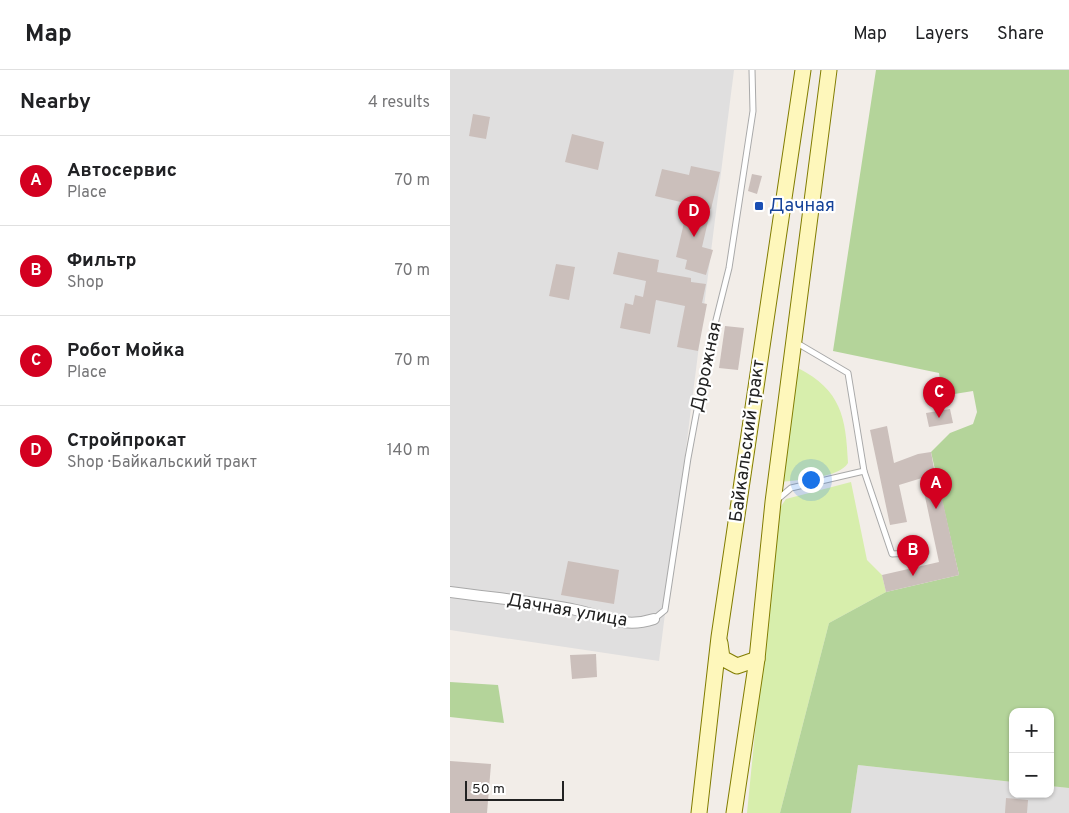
<!DOCTYPE html>
<meta charset="utf-8">
<style>
body{margin:0;font-family:Overpass,sans-serif;background:#f6f6f6;color:#202124}
.controls{position:absolute;right:15px;bottom:15px;display:grid;overflow:hidden;border-radius:10px;box-shadow:0 1px 4px #0004}
.controls button{width:45px;height:45px;display:grid;place-items:center;padding:0;border:0;border-bottom:1px solid #e0e0e0;background:#fff;color:#202124;font:25px sans-serif}
.scale{position:absolute;left:15px;bottom:12px;width:99px;box-sizing:border-box;padding-left:5px;border:2px solid #222;border-top:0;font-size:14px;line-height:18px;white-space:nowrap;color:#222;-webkit-text-stroke:4px #fff;paint-order:stroke}
.you{position:absolute;left:360px;top:409px;width:18px;height:18px;margin:-12px;border:4px solid #fff;border-radius:50%;background:#1a73e8;box-shadow:0 0 0 8px #1a73e833}
.badge{display:grid;place-items:center;width:32px;height:32px;border-radius:50%;background:#d30020;color:#fff;font-size:16px;font-weight:700}
.pin{position:absolute;translate:-50% -41px;filter:drop-shadow(0 1px 2px #0008)}
.pin::after{content:'';position:absolute;top:26px;width:18px;height:15px;background:inherit;clip-path:polygon(0 0,100% 0,50% 100%)}
.list{margin:0;padding:0;list-style:none}
h2{display:flex;justify-content:space-between;align-items:center;height:65px;margin:0;padding:0 20px;font-size:21px}
h2 small{font-size:16px;font-weight:400;color:#757577}
.list li{display:grid;grid-template-columns:32px 1fr auto;gap:15px;align-items:center;box-sizing:border-box;height:90px;padding:0 20px;border-top:1px solid #e0e0e0}
.list b{display:block;font-size:19px;white-space:nowrap}
.list p{margin:0;font-size:16px;white-space:nowrap;color:#757577}
.list em{font-size:16px;font-style:normal;color:#757577}
.map{position:relative;flex:none;width:619px;height:743px;overflow:hidden}
header{display:flex;align-items:center;gap:30px;box-sizing:border-box;height:70px;padding:0 25px;background:#fff;border-bottom:1px solid #e0e0e0}
header strong{font-size:24px}
nav{display:flex;gap:28px;margin-inline-start:auto;font-size:18px}
main{display:flex}
aside{flex:1;background:#fff}
.map>svg:first-child{display:block}
</style>
<header>
<strong>Map</strong>
<nav><a>Map</a><a>Layers</a><a>Share</a></nav>
</header>
<main>
<aside>
<h2>Nearby<small>4 results</small></h2>
<ul class="list">
<li><span class="badge">A</span><div><b>Автосервис</b><p>Place</p></div><em>70 m</em></li>
<li><span class="badge">B</span><div><b>Фильтр</b><p>Shop</p></div><em>70 m</em></li>
<li><span class="badge">C</span><div><b>Робот Мойка</b><p>Place</p></div><em>70 m</em></li>
<li><span class="badge">D</span><div><b>Стройпрокат</b><p>Shop · Байкальский тракт</p></div><em>140 m</em></li>
</ul>
</aside>
<div class="map">
<svg width="619" height="743" viewBox="0 0 619 743">
<rect width="100%" height="100%" fill="#f2ede8"/>
<!-- residential -->
<g fill="#e0dfdf">
<path d="M0 0H284L209 591 0 560Z"/>
<path d="M408 695 563 712V724H600V716L619 718V743H401Z"/>
</g>
<!-- grass -->
<g fill="#d7eeac">
<path d="M348 298C391 320 396 347 398 393 389 408 348 410 331 412L335 403 344 308Z"/>
<path d="M401 412 417 490 432 505 436 522 379 553 330 743H297L327 442 336 429Z"/>
</g>
<!-- forest -->
<g fill="#b4d49a">
<path d="M426 0H619V718L600 716V642H563V712L408 695 401 743H330L379 553 436 522 509 505 481 382 500 363 523 354 527 342 523 321 492 326 489 303 383 281Z"/>
<path d="M0 612 48 615 54 653 0 647Z"/>
</g>
<!-- building -->
<g fill="#cbbfbb">
<path d="M23 44 40 47 36 69 19 66Z"/>
<path d="M122 64 154 72 148 100 115 92Z"/>
<path d="M241 96 270 102 261 139 205 126 212 99 239 105Z"/>
<path d="M302 104 312 106 307 124 298 121Z"/>
<path d="M237 140 259 147 252 177 263 180 256 205 235 199 237 190 226 187Z"/>
<path d="M168 182 209 190 207 202 241 208V212L256 214 252 233 257 234 248 281 227 277 235 236 206 230 200 264 170 258 175 233 183 235 185 225 193 227 196 211 163 204Z"/>
<path d="M106 194 125 197 119 230 99 226Z"/>
<path d="M275 256 294 258 288 300 269 298Z"/>
<path d="M500 339 503 353 479 357 476 343Z"/>
<path d="M437 356 444 393 468 384 481 382 485 404 449 415 457 452 440 455 420 360Z"/>
<path d="M490 419 509 505 436 522 432 505 489 492 474 422Z"/>
<path d="M118 491 169 500 164 534 111 525Z"/>
<path d="M146 584 147 607 122 609 120 585Z"/>
<path d="M0 691 41 694 37 743H0Z"/>
<path d="M556 728 578 730 577 743H555Z"/>
</g>
<g fill="none" stroke-linecap="round" stroke-linejoin="round">
<defs>
<g id="service">
<path d="M414 401 442 484 476 482"/>
<path d="M328 429 341 418 414 401 398 303 347 273"/>
<path d="M204 549 215 540 238 388 257 286 279 198 303 41 302 0"/>
</g>
<path id="minor" d="M0 522C42 528 85 531 126 540 156 546 173 559 204 549"/>
<g id="secondary">
<path d="M270 573 272 588 287 596 307 589"/>
<path d="M249 743 269 567 353 0"/>
<path d="M284 743 307 589 323 432 379 0"/>
</g>
</defs>
<!-- service casing -->
<use href="#service" stroke="#a9a9a9" stroke-width="7"/>
<!-- minor casing -->
<use href="#minor" stroke="#a9a9a9" stroke-width="12"/>
<!-- secondary casing -->
<use href="#secondary" stroke="#817c00" stroke-width="17"/>
<!-- service -->
<use href="#service" stroke="#fff" stroke-width="5"/>
<!-- minor -->
<use href="#minor" stroke="#fff" stroke-width="10"/>
<!-- secondary -->
<use href="#secondary" stroke="#fef7bb" stroke-width="15"/>
</g>
<!-- markers -->
<rect fill="#1a4fb4" stroke="#fff" stroke-width="2" x="304" y="131" width="10" height="10" rx="2.5"/>
<g text-anchor="middle" dominant-baseline="central" stroke-width="4.5" stroke-linejoin="round" paint-order="stroke">
<!-- transit labels -->
<g font-size="18" fill="#164399" stroke="#fff" text-anchor="start">
<text x="319" y="136">Дачная</text>
</g>
<!-- street labels -->
<g font-size="18" fill="#222" stroke="#fff">
<text transform="translate(257 297) rotate(-78)">Дорожная</text>
<text transform="translate(298 371) rotate(-82)">Байкальский тракт</text>
<text transform="translate(117 541) rotate(10)">Дачная улица</text>
</g>
</g>
</svg>
<div class="controls">
<button>+</button>
<button>−</button>
</div>
<div class="scale">50 m</div>
<div class="you"></div>
<div class="pin badge" style="left:486px;top:439px">A</div>
<div class="pin badge" style="left:463px;top:506px">B</div>
<div class="pin badge" style="left:489px;top:348px">C</div>
<div class="pin badge" style="left:244px;top:167px">D</div>
</div>
</main>
